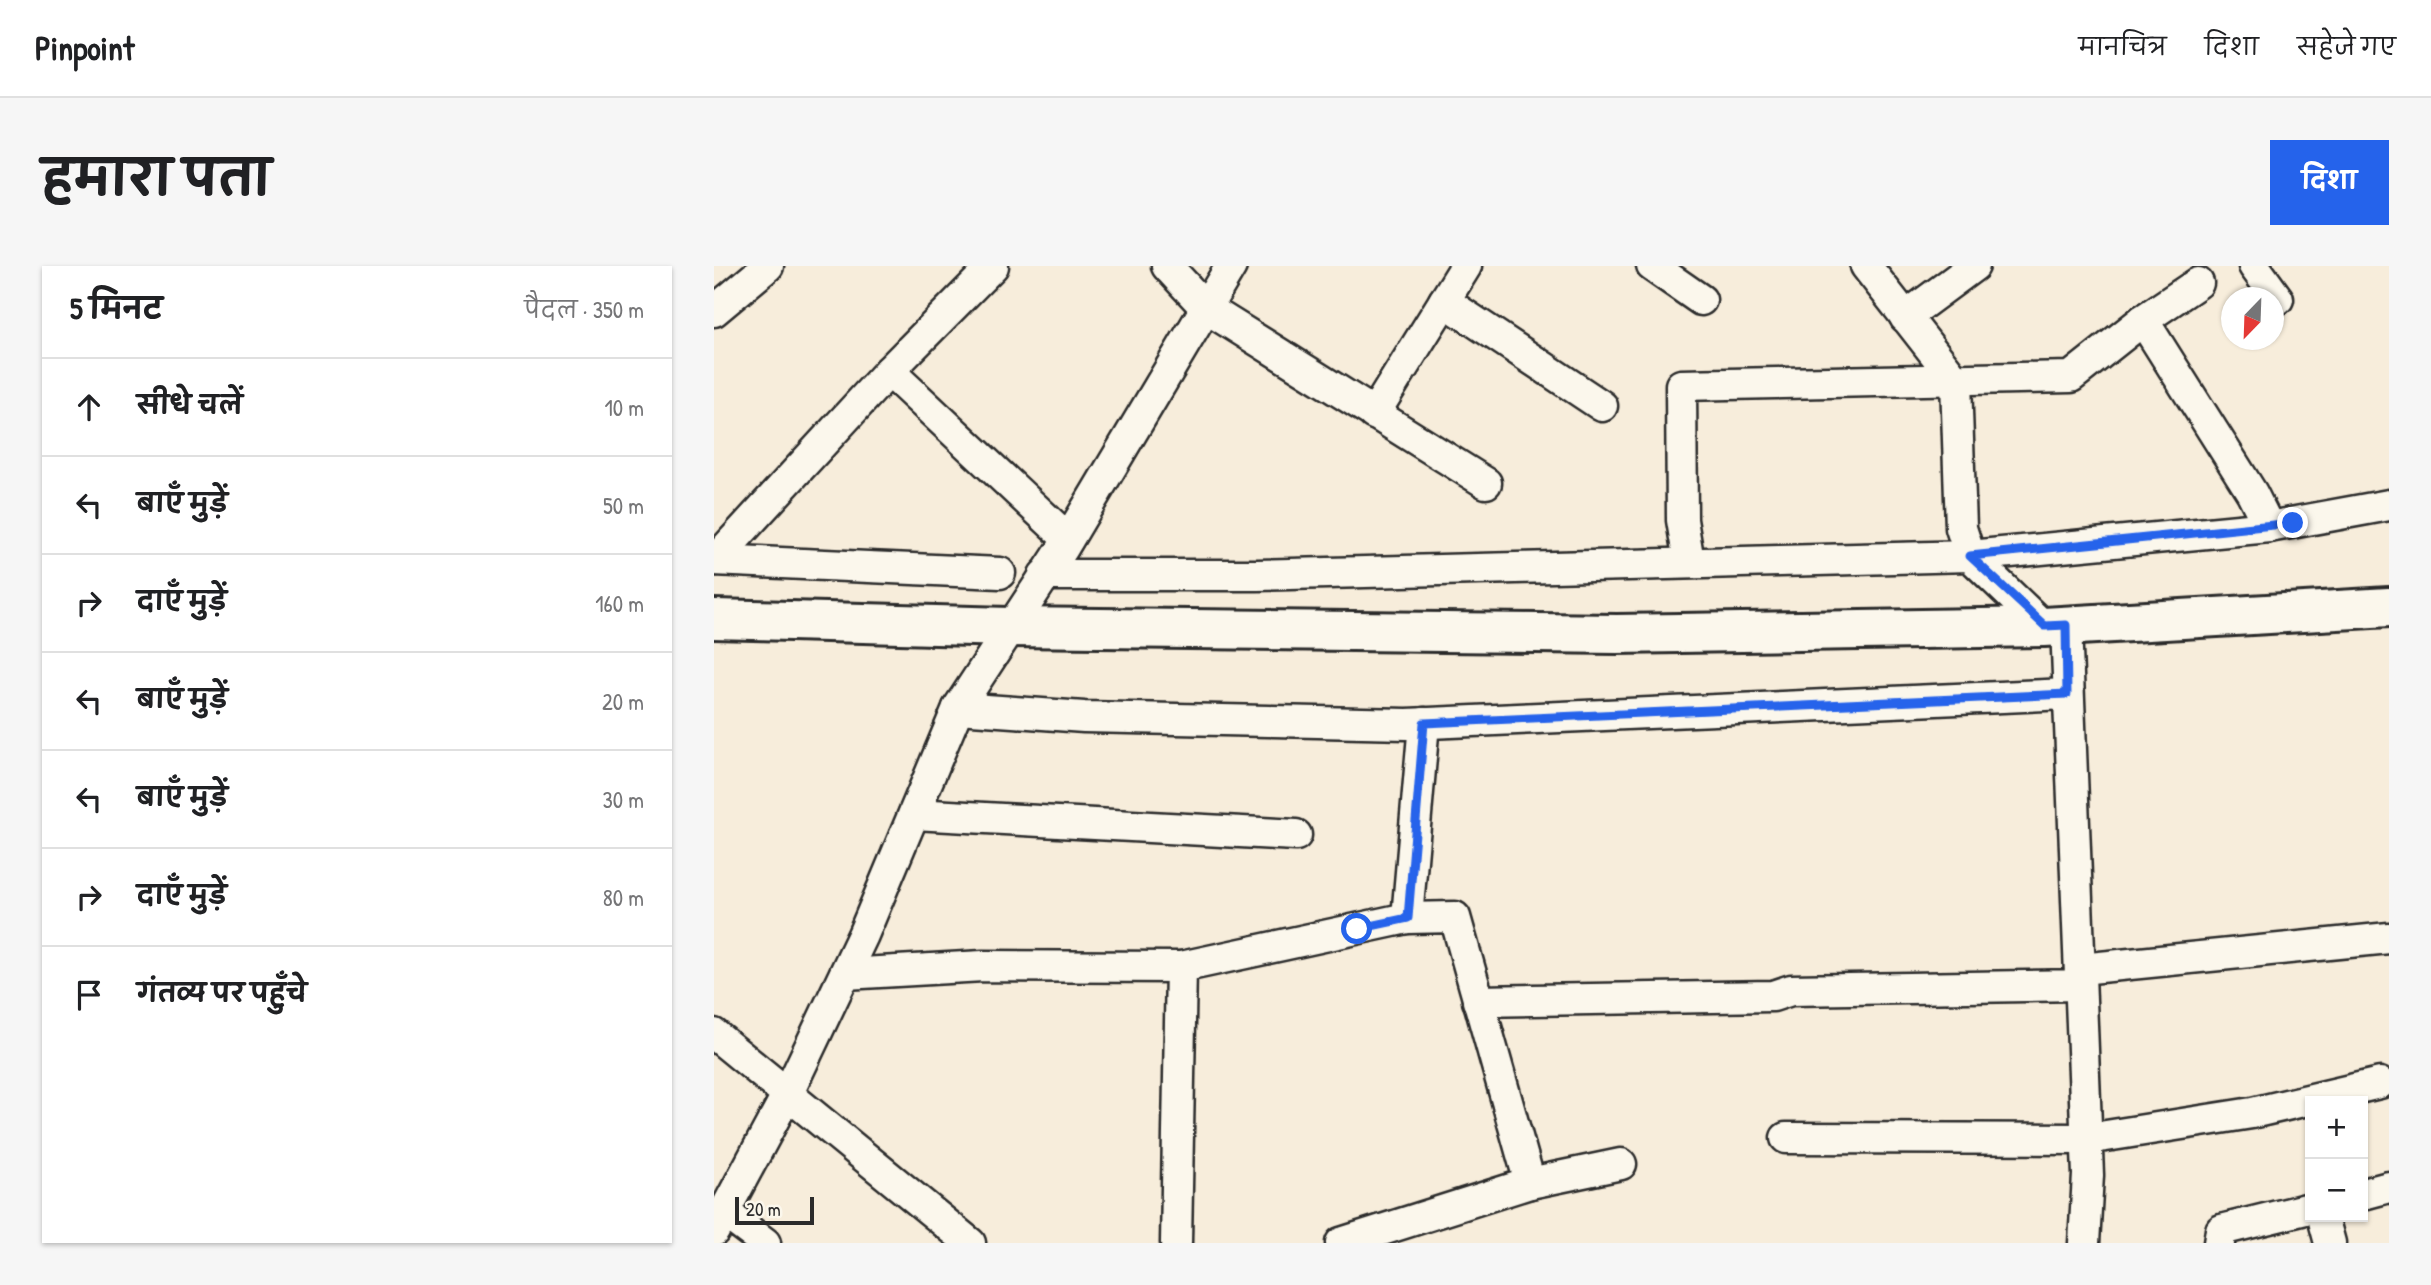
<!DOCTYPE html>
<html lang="hi">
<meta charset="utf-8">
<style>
body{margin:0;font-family:"Patrick Hand","Playpen Sans Deva",sans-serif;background:#f6f6f6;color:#202124}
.controls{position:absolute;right:21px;bottom:21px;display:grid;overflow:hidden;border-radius:0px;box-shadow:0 2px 5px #0004}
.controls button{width:63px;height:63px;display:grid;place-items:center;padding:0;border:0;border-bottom:2px solid #e0e0e0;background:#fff;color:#202124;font:35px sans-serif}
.compass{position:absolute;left:1507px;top:21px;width:63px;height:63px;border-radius:50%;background:#fff;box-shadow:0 2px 5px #0004;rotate:203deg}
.scale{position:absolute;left:21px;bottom:18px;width:79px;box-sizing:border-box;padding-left:7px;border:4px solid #2b2b2b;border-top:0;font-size:19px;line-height:24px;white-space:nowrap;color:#2b2b2b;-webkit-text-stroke:5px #fbf7ec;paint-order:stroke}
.stop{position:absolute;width:21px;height:21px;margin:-16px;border:5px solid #2563eb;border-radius:50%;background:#fff}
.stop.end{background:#2563eb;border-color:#fff;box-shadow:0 2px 7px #0008}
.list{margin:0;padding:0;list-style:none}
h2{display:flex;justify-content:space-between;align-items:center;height:91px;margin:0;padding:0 28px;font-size:30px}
h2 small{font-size:23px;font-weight:400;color:#757577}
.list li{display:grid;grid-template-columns:46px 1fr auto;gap:21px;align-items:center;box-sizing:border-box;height:98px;padding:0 28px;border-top:2px solid #e0e0e0}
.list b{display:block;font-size:26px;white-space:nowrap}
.list em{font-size:23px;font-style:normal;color:#757577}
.icon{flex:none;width:38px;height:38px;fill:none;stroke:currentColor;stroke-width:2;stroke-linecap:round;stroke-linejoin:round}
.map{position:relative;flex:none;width:1675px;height:977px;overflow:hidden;border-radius:0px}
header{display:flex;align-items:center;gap:42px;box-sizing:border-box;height:98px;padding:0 35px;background:#fff;border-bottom:2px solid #e0e0e0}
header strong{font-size:33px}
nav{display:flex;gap:38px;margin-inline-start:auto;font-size:24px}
.intro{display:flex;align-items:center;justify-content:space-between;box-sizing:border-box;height:168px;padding:0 42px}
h1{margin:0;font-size:49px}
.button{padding:18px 32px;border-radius:0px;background:#2563eb;color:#fff;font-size:24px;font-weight:700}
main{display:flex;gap:42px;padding:0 42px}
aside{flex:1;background:#fff;border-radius:0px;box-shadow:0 2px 5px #0004}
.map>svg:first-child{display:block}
</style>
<header>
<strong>Pinpoint</strong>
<nav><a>मानचित्र</a><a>दिशा</a><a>सहेजे गए</a></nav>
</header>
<div class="intro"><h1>हमारा पता</h1><a class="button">दिशा</a></div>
<main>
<aside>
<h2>5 मिनट<small>पैदल · 350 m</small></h2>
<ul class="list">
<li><svg class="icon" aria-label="ahead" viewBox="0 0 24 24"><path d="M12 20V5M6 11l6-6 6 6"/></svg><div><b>सीधे चलें</b></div><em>10 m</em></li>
<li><svg class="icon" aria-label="left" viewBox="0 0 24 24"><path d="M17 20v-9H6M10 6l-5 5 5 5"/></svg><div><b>बाएँ मुड़ें</b></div><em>50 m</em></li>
<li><svg class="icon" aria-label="right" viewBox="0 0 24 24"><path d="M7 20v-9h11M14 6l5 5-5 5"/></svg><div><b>दाएँ मुड़ें</b></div><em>160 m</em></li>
<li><svg class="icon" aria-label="left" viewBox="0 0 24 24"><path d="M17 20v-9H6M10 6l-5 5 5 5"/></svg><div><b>बाएँ मुड़ें</b></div><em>20 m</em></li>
<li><svg class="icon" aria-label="left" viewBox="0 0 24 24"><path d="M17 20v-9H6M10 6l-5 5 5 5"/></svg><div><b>बाएँ मुड़ें</b></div><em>30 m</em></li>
<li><svg class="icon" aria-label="right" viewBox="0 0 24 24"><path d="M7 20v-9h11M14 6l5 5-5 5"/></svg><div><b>दाएँ मुड़ें</b></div><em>80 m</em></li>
<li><svg class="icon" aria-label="arrive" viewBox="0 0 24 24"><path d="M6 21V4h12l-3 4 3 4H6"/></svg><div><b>गंतव्य पर पहुँचे</b></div></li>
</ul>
</aside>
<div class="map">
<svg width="1675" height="977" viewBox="0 0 1675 977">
<rect width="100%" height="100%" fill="#f7eddb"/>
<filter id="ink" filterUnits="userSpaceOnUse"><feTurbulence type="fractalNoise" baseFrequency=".0143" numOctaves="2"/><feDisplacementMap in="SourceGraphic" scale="14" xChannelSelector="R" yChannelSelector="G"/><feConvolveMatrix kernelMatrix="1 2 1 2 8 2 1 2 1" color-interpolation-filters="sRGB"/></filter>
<g filter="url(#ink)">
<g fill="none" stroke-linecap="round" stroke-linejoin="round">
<defs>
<g id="minor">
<path d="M453 0 492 42 772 217"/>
<path d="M938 0 987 34"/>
<path d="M1152 0 1242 115 1247 262 1256 290 1330 361"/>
<path d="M1540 0 1564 33"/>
<path d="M730 35 888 140"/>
<path d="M0 45 54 0"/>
<path d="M1191 51 1260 0"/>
<path d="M1429 54 1538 227 1555 261"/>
<path d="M175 105 354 273"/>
<path d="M660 148 752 0"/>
<path d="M0 294 286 307"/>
<path d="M1 294 175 105 279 0"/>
<path d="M975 296 968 254 967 119 1357 111 1429 54 1484 17"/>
<path d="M330 309H543L1256 290 1555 261 1675 239"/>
<path d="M1352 359 1374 909 1370 977"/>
<path d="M244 442 370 451 693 458 1353 428"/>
<path d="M200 548 582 569"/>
<path d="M693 652 710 457"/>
<path d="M131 708 269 700 467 701"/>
<path d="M764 735 1059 730 1077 724 1366 719V703L1675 672"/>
<path d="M0 768 256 977"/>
<path d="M1072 872 1373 873 1538 847 1666 817"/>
<path d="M816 917 907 898"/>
<path d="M1649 928 1675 921"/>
<path d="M10 946 51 977"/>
<path d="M1609 951 1616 977"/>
<path d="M0 965 74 827 149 669 244 442 349 282 517 0"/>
<path d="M462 977 467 701 693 652 741 651 816 917 627 977"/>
<path d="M1505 977 1507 964 1596 942"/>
</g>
<path id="major" d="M0 353 295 361 903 368 1330 361 1675 341"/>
</defs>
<!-- minor casing -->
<use href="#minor" stroke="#2b2b2b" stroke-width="35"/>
<!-- major casing -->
<use href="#major" stroke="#2b2b2b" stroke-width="44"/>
<!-- minor -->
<use href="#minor" stroke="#fbf7ec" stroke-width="30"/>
<!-- major -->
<use href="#major" stroke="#fbf7ec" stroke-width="38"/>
</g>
</g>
<g fill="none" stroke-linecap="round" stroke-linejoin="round" filter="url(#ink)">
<!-- route -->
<path stroke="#2563eb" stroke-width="9" d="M643 663 694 652 710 457 1353 428 1352 359 1331 360 1256 290 1579 257"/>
</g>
</svg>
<div class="controls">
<button>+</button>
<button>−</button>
</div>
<svg class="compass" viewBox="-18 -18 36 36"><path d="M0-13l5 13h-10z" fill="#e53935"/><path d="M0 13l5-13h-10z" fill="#757577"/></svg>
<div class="scale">20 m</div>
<div class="stop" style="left:643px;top:663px"></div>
<div class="stop end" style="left:1579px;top:257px"></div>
</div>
</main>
